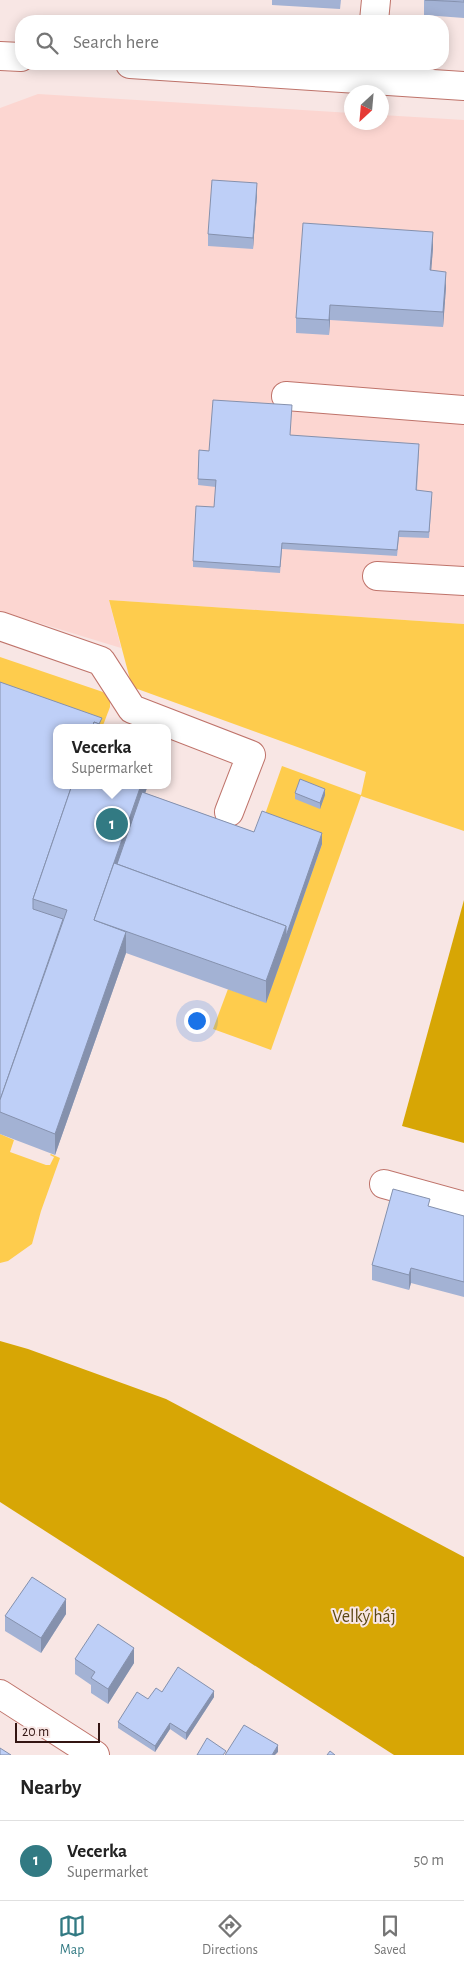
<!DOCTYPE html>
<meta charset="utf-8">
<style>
body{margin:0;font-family:"Alegreya Sans",sans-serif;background:#f6f6f6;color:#222}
.compass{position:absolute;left:344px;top:85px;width:45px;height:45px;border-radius:50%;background:#fff;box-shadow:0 2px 12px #0003;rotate:206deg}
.scale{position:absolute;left:15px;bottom:12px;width:85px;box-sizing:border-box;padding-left:5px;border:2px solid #331512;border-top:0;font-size:14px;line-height:18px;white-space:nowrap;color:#331512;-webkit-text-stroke:4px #f8e6e4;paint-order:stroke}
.you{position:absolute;left:196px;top:1020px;width:18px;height:18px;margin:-12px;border:4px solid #fff;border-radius:50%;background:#1a73e8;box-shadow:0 0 0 8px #1a73e833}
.badge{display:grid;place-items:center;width:32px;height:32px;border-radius:50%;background:#327a83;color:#fff;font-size:16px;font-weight:700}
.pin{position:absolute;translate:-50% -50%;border:2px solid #fff;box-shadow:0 1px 5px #0006}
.popup{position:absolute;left:53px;top:724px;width:118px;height:65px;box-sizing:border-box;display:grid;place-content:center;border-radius:10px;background:#fff;filter:drop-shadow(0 1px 4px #0005);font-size:16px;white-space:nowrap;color:#767676}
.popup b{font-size:19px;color:#222}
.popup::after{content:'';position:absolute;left:50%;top:100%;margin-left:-10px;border:10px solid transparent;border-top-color:#fff}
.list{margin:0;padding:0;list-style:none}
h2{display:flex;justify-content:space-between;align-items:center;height:65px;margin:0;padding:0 20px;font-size:21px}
h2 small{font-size:16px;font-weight:400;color:#767676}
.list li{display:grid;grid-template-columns:32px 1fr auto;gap:15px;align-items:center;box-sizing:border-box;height:80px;padding:0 20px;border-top:1px solid #e0e0e0}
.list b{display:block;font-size:19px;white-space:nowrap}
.list p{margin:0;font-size:16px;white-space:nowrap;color:#767676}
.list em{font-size:16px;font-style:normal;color:#767676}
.icon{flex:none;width:28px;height:28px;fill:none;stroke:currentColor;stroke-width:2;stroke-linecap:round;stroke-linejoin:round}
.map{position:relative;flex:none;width:464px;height:1755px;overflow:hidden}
.search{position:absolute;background:#fff;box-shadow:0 2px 12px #0003;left:15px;right:15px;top:15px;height:55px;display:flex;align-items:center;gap:12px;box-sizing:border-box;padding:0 18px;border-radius:20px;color:#767676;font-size:19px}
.sheet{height:145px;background:#fff}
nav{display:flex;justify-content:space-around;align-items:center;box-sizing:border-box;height:70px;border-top:1px solid #e0e0e0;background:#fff;font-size:14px;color:#767676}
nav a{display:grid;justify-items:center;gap:2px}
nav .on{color:#327a83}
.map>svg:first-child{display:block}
</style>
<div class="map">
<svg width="464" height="1755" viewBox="0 0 464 1755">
<rect width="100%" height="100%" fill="#f8e6e4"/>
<!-- built -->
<path fill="#fcd6d1" d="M38 94 351 113 352 122H382V115L464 120V624L109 600 121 648 0 611V108Z"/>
<!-- green -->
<g fill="#fecc4d">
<path d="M109 600 464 624V831L361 796 271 1050 213 1029 228 989 266 1002 322 844 262 823 282 766 361 795 366 772 132 687Z"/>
<path d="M0 657 103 692 110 699V707L102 728 0 693Z"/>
<path d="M0 1134 14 1140 10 1152 46 1165H50L54 1157 50 1155 51 1154 60 1158 41 1211 32 1244 8 1261 0 1263Z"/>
</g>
<!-- forest -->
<g fill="#d7a605">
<path d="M464 900V1143L402 1126Z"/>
<path d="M0 1341 28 1349 166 1399 464 1557V1755H394L0 1502Z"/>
</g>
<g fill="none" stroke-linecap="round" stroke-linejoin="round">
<defs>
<g id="minor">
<path d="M374 21 376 0"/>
<path d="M286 396 464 410"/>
<path d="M377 576 464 581"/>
<path d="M0 626 101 661 132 709 251 755 229 812"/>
<path d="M384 1184 464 1206"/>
<path d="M0 1694 95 1755"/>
</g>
<g id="major">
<path d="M0 56 21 57"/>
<path d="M130 64 464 86"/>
</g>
</defs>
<!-- minor casing -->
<use href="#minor" stroke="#bf736a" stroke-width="30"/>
<!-- major casing -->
<use href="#major" stroke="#bf736a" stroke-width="30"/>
<!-- minor -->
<use href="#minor" stroke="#fff" stroke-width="28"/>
<!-- major -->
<use href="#major" stroke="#fff" stroke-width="28"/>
</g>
<!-- wall -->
<g fill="#a3b2d4">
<path d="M272 0H341L340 9 272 5Z"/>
<path d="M424 0H464V18L424 15Z"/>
<path d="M257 194 253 249 208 246V234Z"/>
<path d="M433 248 431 270 446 287 443 327 330 320 329 335 296 333V318Z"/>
<path d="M291 435 419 450 417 490 432 498 429 538 399 537 397 556 282 549 280 573 193 567V561L214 507 216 487 198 485 199 450 209 451Z"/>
<path d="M0 682 57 785H148L145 793 254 832 322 844 286 947 266 1003 126 953 55 1155 0 1134Z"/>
<path d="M295 793 325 795 320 809 295 799Z"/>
<path d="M430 1207 464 1216V1297L411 1283 409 1290 372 1280V1265Z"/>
<path d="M66 1614 41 1653 5 1631V1616Z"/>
<path d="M75 1659 134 1663 108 1704 91 1693V1685L75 1674Z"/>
<path d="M162 1692 214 1697 186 1740 170 1729 155 1752 118 1728V1722L148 1699Z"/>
</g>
<!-- shaded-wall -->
<g fill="#8591ad">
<path d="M257 183V194L253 249V238Z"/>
<path d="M433 232V248L430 286V270Z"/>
<path d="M446 272V287L443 327V312Z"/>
<path d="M330 305V320L329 335V320Z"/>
<path d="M141 785H148L117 875 94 920Z"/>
<path d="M325 789V795L320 809V803Z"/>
<path d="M322 833V844L286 947 266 1003V981L286 926Z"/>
<path d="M126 932V953L55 1155V1134Z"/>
<path d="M411 1268V1283L409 1290V1275Z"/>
<path d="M66 1599V1614L41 1653V1638Z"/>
<path d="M134 1648V1663L108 1704V1689Z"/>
<path d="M214 1691V1697L186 1740V1733Z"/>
<path d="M170 1723V1729L155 1752V1746Z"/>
<path d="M278 1745V1752L275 1755H272Z"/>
</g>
<!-- building -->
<g fill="#becff7" stroke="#8591ad">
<path d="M425 0H464V2Z"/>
<path d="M212 180 257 183 253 238 208 234Z"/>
<path d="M303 223 433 232 430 270 446 272 443 312 330 305 329 320 296 318Z"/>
<path d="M213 400 292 405 290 435 419 444 416 490 432 492 429 532 399 531 397 550 282 543 280 567 193 561 196 506 214 507 216 480 198 479 199 450 209 451Z"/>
<path d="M0 682 102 718 99 724 94 722 92 728H57V785H72L33 899V909L63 919 0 1100Z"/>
<path d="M94 722 110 728H92Z"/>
<path d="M300 779 325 789 320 803 295 793Z"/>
<path d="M72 785H141L94 920 126 932 55 1134 0 1112V1100L67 910 33 899Z"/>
<path d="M142 792 254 832 262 811 322 833 286 936V926L117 864Z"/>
<path d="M114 863 286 926 266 981 94 920Z"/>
<path d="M393 1189 430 1199 428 1206 464 1216V1282L411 1268 409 1275 372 1265Z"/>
<path d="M32 1577 66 1599 41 1638 5 1616Z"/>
<path d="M98 1624 134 1648 108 1689 91 1678 95 1672 75 1659Z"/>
<path d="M178 1667 214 1691 186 1733 170 1723 155 1746 118 1722 137 1692 148 1699 156 1688 162 1692Z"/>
<path d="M244 1725 278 1745 272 1755H225Z"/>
<path d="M207 1738 226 1751 223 1755H197Z"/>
<path d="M0 1748 11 1755H0Z"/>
<path d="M330 1751 335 1755H327Z"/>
</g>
<g text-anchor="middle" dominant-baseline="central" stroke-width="4" stroke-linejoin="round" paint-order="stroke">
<!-- park labels -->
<g font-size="18" fill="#5c4814" stroke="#f8e6e4">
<text x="364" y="1617">Velký háj</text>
</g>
</g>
</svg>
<svg class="compass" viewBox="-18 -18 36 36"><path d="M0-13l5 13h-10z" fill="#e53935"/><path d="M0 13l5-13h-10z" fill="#767676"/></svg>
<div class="scale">20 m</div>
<div class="you"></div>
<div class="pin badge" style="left:112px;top:824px">1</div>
<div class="popup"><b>Vecerka</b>Supermarket</div>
<div class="search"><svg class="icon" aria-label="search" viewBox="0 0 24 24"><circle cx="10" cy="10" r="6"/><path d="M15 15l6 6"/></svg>Search here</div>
</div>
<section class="sheet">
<h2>Nearby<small></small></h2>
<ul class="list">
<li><span class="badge">1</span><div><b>Vecerka</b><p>Supermarket</p></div><em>50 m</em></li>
</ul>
</section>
<nav>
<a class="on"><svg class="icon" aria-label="map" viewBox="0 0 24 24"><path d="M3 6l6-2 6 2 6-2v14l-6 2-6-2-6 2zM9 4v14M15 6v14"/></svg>Map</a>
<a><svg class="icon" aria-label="directions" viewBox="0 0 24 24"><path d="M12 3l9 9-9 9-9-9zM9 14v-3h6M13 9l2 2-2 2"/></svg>Directions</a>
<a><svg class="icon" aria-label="saved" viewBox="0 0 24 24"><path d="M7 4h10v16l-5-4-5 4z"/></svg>Saved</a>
</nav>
